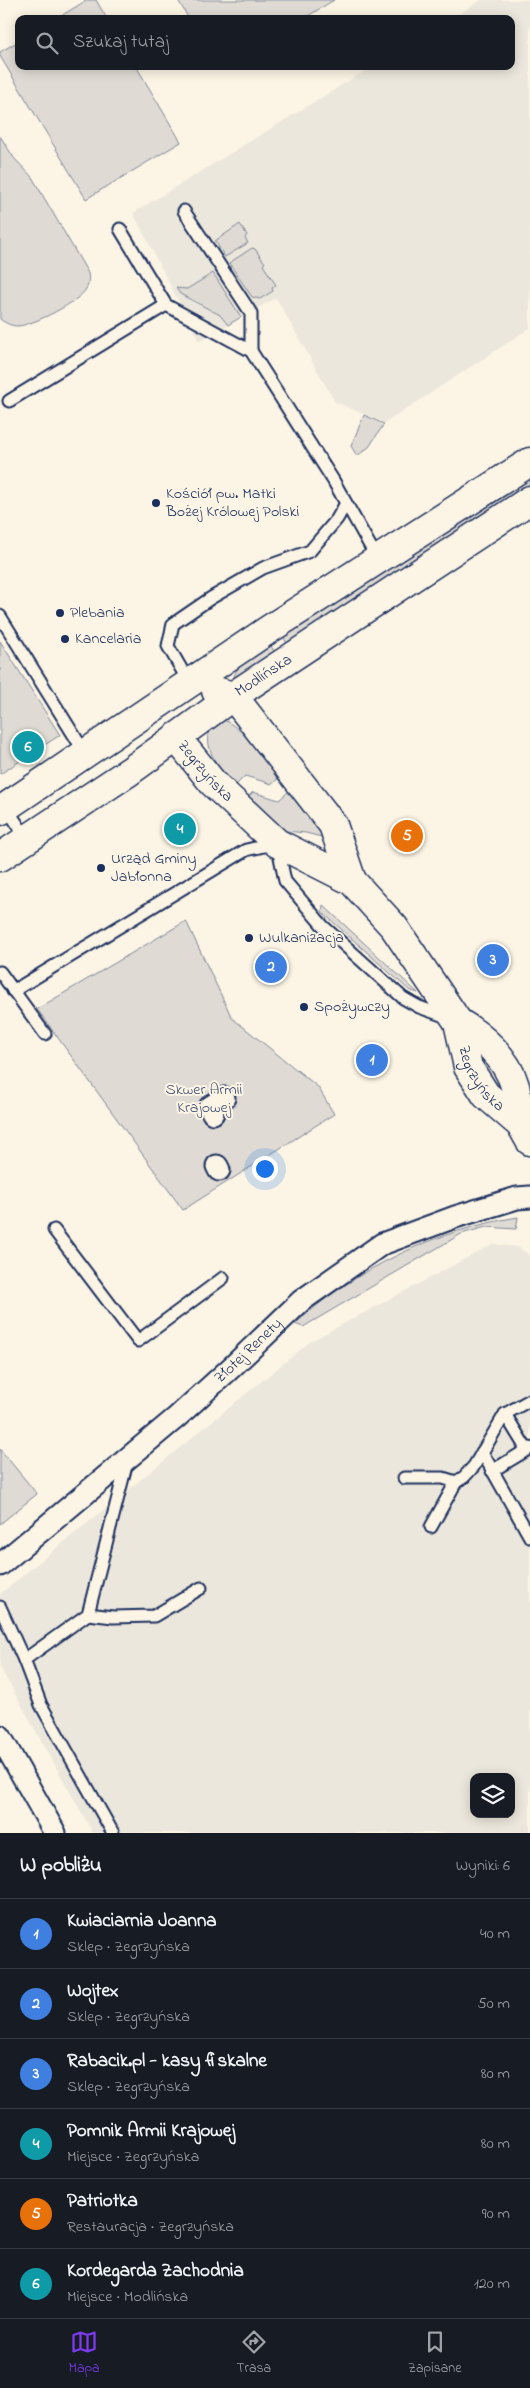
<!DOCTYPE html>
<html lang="pl">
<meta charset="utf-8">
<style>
body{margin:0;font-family:"Indie Flower",sans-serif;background:#20242c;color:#f1f3f6}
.controls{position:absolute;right:15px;bottom:15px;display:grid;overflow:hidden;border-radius:10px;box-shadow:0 2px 12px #0003}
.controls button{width:45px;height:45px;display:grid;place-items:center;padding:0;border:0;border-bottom:1px solid #363941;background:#171b24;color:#f1f3f6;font:25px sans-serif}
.you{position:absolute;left:264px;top:1168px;width:18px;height:18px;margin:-12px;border:4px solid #fff;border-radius:50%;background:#1a73e8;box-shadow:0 0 0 8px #1a73e833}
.badge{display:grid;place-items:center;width:32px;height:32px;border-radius:50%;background:#7c3aed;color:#fff;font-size:16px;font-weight:700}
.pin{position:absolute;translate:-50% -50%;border:2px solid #fff;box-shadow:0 1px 5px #0006}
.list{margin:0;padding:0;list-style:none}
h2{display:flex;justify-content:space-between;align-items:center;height:65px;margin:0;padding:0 20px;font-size:21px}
h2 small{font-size:16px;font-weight:400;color:#9ea1a6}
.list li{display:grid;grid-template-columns:32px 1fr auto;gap:15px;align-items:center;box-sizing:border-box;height:70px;padding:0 20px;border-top:1px solid #363941}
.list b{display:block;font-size:19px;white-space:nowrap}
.list p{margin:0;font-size:16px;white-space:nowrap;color:#9ea1a6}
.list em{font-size:16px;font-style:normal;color:#9ea1a6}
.icon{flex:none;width:28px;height:28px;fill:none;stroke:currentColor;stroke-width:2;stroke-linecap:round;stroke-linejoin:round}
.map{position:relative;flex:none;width:530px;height:1833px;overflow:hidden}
.search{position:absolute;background:#171b24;box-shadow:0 2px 12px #0003;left:15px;right:15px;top:15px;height:55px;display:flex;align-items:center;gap:12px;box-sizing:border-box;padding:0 18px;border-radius:10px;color:#9ea1a6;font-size:19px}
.sheet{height:485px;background:#171b24}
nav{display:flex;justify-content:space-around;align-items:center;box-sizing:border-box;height:70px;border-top:1px solid #363941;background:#171b24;font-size:14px;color:#9ea1a6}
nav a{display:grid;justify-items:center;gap:2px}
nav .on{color:#7c3aed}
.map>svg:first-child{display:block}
</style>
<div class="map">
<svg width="530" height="1833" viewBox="0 0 530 1833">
<rect width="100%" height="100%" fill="#fcf5e5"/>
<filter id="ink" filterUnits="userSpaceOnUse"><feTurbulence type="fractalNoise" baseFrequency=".02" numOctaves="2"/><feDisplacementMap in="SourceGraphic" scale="10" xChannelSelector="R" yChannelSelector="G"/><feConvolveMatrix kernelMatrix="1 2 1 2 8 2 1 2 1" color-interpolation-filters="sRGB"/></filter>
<g filter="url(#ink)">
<!-- built -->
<g fill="#ece7dc" fill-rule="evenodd">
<path d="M481 0H530V328L385 423 335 402 276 298 199 341 133 213 373 66H511V19H451Z"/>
<path d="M493 1244 518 1247 530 1256V1833H93L0 1667V1594L311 1341ZM474 1777H511V1814H474Z"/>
</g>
<!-- green -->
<g fill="#dfdbd4" stroke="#7d8599">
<path d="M87 0H96L107 19H56Z"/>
<path d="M178 0H334L303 19H189Z"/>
<path d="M19 41V66H136L181 142 86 199 0 56V52Z"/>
<path d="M0 136 14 158 32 177 88 273C89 279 89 284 86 289 79 302 33 325 18 326 11 326 5 323 0 319Z"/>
<path d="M240 224 247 235 245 238 248 243 225 257 215 241Z"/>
<path d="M252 248 255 249 265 263 263 265 276 285 272 288 273 291 260 299 252 297 229 263Z"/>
<path d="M213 273 241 317 228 325 220 315 180 294 176 288 187 289Z"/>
<path d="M364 415 384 424 369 447 357 456 351 446Z"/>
<path d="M530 476V487L288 646 283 636Z"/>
<path d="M0 641 60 735 0 774Z"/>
<path d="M270 645 278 656 237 680 234 676 239 666Z"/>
<path d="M220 718C246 729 262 757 279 778L272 784 245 776 236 785C217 767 205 753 209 726Z"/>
<path d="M289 791 325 837V838L306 833 286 831 248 797 253 792 279 800Z"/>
<path d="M323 905 418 993 409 990 322 912Z"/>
<path d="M186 921 232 1018 318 1087 334 1114 183 1210 37 1009Z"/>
<path d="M518 1217 516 1229 486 1227 461 1234 303 1327 295 1324C357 1268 436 1230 518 1217Z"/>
<path d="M0 1449 37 1494 0 1524Z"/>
</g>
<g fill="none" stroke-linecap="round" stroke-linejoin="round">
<defs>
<g id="lane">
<path d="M184 211 251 313V351"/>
<path d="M120 229 166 305"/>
<path d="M9 401 166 305 251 351 333 480 378 560"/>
<path d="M0 616 85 753"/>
<path d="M190 684 168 646 173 624 211 598 263 568 310 551 337 519 345 505"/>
<path d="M6 807 27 839"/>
<path d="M0 972 45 1034"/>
<path d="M13 991 246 850 277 843 285 881 323 926 403 998 419 1007 450 1018"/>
<path d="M54 1230 138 1341 223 1278"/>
<path d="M505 1414 527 1450"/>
<path d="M482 1452 530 1537"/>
<path d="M492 1471 530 1448"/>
<path d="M404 1478H443L456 1482"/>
<path d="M431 1527 456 1482 464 1477 474 1466 505 1414 530 1400"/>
<path d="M0 1607 24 1660 41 1705 113 1833"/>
<path d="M88 1614 113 1617 154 1616 201 1588"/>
<path d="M24 1660 88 1614 127 1462"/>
</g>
<g id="street">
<path d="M213 1113 210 1107 224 1098"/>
<path d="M217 1166 219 1170"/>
<path id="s1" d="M0 1565 177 1417 233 1366 301 1301 382 1244 455 1217 517 1198 530 1197"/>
<path d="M0 1736 55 1833"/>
</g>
<g id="secondary">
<path d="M216 691 233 696 333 825 352 881"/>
<path id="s2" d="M176 737 213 783 277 843 352 881 394 927 458 1022 468 1067 486 1095 521 1125 530 1141"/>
<path d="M0 811 268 630 530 462"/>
<path id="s3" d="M0 857 130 771 233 696 530 500"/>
<path d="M458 1022C482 1036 507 1058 515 1086 518 1099 518 1112 521 1125"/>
</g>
</defs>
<!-- lane casing -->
<use href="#lane" stroke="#1b2f5e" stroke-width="15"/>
<!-- street casing -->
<use href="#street" stroke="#1b2f5e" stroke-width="25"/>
<!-- secondary casing -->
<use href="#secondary" stroke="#1b2f5e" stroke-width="31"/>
<!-- lane -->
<use href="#lane" stroke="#fcf5e5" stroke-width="11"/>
<!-- street -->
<use href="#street" stroke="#fcf5e5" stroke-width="21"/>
<!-- secondary -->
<use href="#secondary" stroke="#fcf5e5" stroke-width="28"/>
</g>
</g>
<!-- markers -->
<g fill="#1b2f5e" stroke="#fcf5e5" stroke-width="2">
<circle cx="156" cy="503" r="5"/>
<circle cx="60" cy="613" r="5"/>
<circle cx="65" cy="639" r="5"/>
<circle cx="101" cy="868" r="5"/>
<circle cx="249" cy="938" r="5"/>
<circle cx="304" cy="1007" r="5"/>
</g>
<g text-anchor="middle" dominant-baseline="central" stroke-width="4" stroke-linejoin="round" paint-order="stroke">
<!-- poi labels -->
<g font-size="16" fill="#1b2f5e" stroke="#fcf5e5" text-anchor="start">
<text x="166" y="494">Kościół pw. Matki<tspan x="166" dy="18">Bożej Królowej Polski</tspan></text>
<text x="70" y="613">Plebania</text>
<text x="75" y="639">Kancelaria</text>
<text x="111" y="859">Urząd Gminy<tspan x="111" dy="18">Jabłonna</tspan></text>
<text x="259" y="938">Wulkanizacja</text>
<text x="314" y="1007">Spożywczy</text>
</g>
<!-- street labels -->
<g font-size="16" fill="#1b2f5e" stroke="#fcf5e5">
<text stroke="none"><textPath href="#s3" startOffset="320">Modlińska</textPath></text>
<text stroke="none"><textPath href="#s2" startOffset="45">Zegrzyńska</textPath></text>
<text stroke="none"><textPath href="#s2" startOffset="470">Zegrzyńska</textPath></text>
<text stroke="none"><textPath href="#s1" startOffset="328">Złotej Renety</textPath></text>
</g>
<!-- park labels -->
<g font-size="16" fill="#425176" stroke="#fcf5e5">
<text x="204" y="1090">Skwer Armii<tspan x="204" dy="18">Krajowej</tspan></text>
</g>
</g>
</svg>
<div class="controls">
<button><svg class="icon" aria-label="layers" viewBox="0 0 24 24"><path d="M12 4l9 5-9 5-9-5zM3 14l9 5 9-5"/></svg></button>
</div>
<div class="you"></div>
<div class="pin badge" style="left:372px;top:1060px;background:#3f7fe0">1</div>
<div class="pin badge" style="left:271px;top:967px;background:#3f7fe0">2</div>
<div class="pin badge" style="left:493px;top:960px;background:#3f7fe0">3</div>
<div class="pin badge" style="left:180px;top:829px;background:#0f9aa8">4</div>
<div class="pin badge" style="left:407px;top:836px;background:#e8710a">5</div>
<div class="pin badge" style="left:28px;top:747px;background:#0f9aa8">6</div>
<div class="search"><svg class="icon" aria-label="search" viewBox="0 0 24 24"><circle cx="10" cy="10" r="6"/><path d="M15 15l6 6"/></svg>Szukaj tutaj</div>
</div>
<section class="sheet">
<h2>W pobliżu<small>Wyniki: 6</small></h2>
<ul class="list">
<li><span class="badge" style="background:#3f7fe0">1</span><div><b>Kwiaciarnia Joanna</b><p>Sklep · Zegrzyńska</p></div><em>40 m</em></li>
<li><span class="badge" style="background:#3f7fe0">2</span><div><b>Wojtex</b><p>Sklep · Zegrzyńska</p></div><em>50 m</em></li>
<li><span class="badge" style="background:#3f7fe0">3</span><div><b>Rabacik.pl - kasy fiskalne</b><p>Sklep · Zegrzyńska</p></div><em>80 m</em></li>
<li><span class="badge" style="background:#0f9aa8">4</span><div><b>Pomnik Armii Krajowej</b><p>Miejsce · Zegrzyńska</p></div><em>80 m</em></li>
<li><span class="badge" style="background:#e8710a">5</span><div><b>Patriotka</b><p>Restauracja · Zegrzyńska</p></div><em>90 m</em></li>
<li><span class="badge" style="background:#0f9aa8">6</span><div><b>Kordegarda Zachodnia</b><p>Miejsce · Modlińska</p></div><em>120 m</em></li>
</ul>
</section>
<nav>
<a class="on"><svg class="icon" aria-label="map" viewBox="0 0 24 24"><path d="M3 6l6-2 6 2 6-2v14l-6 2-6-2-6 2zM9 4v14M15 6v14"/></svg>Mapa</a>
<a><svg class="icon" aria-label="directions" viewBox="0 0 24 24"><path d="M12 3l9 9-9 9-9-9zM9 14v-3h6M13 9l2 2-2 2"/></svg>Trasa</a>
<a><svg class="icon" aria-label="saved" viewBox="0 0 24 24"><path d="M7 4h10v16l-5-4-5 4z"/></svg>Zapisane</a>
</nav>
